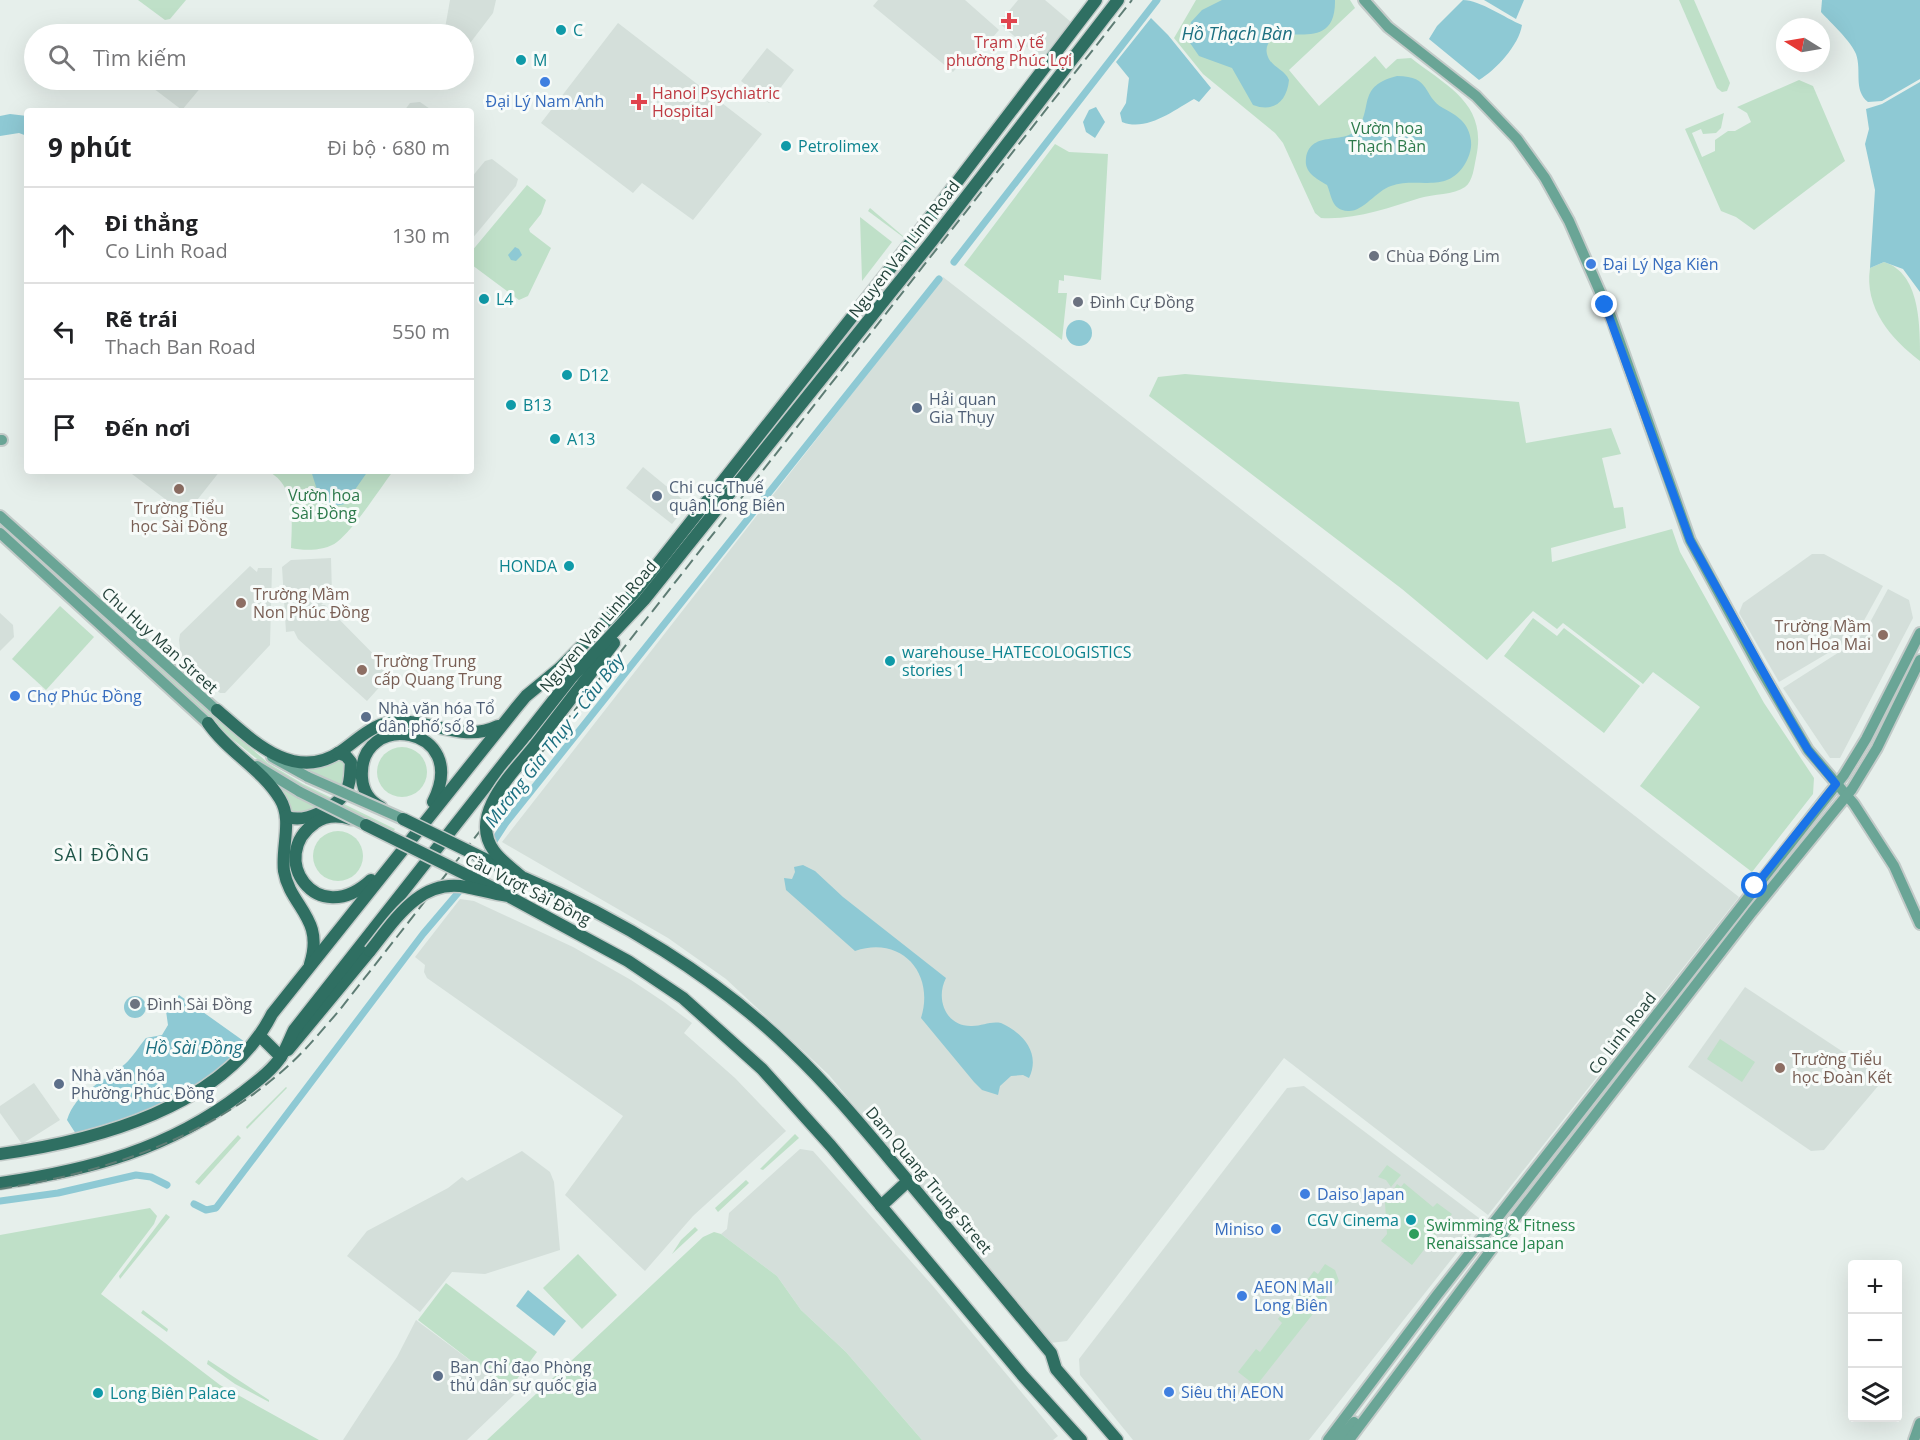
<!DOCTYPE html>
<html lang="vi">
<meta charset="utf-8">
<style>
body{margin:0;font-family:"Open Sans",sans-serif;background:#f6f6f6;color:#202124}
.controls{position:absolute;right:18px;bottom:18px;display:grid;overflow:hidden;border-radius:6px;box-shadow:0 6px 24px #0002}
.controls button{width:54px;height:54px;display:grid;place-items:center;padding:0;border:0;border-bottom:2px solid #e0e0e0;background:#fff;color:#202124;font:30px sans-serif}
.compass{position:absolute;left:1776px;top:18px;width:54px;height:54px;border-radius:50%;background:#fff;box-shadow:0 6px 24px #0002;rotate:281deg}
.stop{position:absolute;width:18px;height:18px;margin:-14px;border:4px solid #1a73e8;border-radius:50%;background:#fff}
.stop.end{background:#1a73e8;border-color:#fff;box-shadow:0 2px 6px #0008}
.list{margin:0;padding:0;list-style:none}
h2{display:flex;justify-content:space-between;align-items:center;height:78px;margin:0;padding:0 24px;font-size:26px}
h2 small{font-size:20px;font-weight:400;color:#757577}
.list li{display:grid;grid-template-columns:39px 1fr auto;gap:18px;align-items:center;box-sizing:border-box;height:96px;padding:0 24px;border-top:2px solid #e0e0e0}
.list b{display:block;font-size:22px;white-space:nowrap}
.list p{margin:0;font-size:20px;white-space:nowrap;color:#757577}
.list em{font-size:20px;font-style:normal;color:#757577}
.icon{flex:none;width:33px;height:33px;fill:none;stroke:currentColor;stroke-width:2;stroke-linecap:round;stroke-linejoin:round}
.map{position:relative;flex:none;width:1920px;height:1440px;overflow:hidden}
.search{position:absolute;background:#fff;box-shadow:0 6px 24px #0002;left:24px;top:24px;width:450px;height:66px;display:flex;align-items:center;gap:15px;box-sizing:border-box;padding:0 21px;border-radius:33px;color:#757577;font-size:22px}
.panel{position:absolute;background:#fff;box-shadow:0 6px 24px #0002;left:24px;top:108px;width:450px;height:366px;border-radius:6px}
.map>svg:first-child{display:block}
</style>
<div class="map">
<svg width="1920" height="1440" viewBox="0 0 1920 1440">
<rect width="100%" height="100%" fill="#e6efeb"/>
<!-- built -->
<g fill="#d4dfda">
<path d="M450 0H496L493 13 464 51V34H444Z"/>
<path d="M878 0H965L999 30 973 60 966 66 962 62 953 72 873 6Z"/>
<path d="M1018 0H1045L1071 22 1041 59 999 23Z"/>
<path d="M618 23 762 134 693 220 642 183 633 193 541 123Z"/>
<path d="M767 48 794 70 769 103 741 81Z"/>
<path d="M147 80H207L182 110 145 82Z"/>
<path d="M420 102 433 111H404L410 103Z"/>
<path d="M492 159 518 179 516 186 471 240V178L485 161Z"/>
<path d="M943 277 1739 897 1488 1215 1284 1058 1067 1341 1050 1343 829 1075 726 979 668 938 502 842Z"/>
<path d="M643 467 688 504 672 524 626 488Z"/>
<path d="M128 471H220L190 509 177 508Z"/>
<path d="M1812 554H1824L1883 586 1861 626 1850 640 1779 682 1739 613 1743 603Z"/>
<path d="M331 558 332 594 321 605H325L392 673 367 701 298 639 294 631 286 632 282 567 291 560Z"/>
<path d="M250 566 257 572 258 568H272L270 645 225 693H220L181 658 179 640 180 634Z"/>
<path d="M1888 589 1909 600 1913 618 1840 758H1830L1783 688 1855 642 1867 628Z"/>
<path d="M0 613 13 625 14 637 0 651Z"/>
<path d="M460 899 474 901 573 947 631 980 664 1002 692 1023 684 1033 735 1078 786 1131 693 1216 645 1271 565 1195 623 1116 427 978 424 972 425 965 415 957Z"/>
<path d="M1745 987 1884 1079 1824 1150 1811 1151 1688 1067Z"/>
<path d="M34 1083 60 1120 22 1144 0 1113V1106Z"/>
<path d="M1304 1086 1479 1218 1477 1227 1309 1440H1133L1080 1375 1079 1359 1287 1088Z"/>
<path d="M800 1149 813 1151 932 1285 1058 1436 1053 1440H922L846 1352 801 1310 777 1276 721 1234 727 1229 729 1213Z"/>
<path d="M522 1151 550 1172 554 1182 560 1250 485 1274 452 1272 420 1312 347 1256 367 1231 448 1188 462 1177 467 1181Z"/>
<path d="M416 1320 515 1394 467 1440H343L397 1357Z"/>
</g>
<!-- green -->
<g fill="#bfe0c8">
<path d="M138 0H186L170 19 165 20Z"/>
<path d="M1196 0H1350L1355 8 1289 70 1319 106 1375 56 1386 69 1397 59 1411 58C1448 87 1488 104 1476 158 1474 167 1473 181 1465 187 1454 195 1433 194 1420 198 1388 208 1356 220 1321 218L1315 213 1283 143 1275 133 1203 74 1174 38Z"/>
<path d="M1679 0H1694L1730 83 1727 91 1722 92 1717 88Z"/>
<path d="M1799 80 1813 86 1845 161 1754 230 1736 217 1721 211 1685 129 1724 113 1721 128 1716 133 1703 134 1701 129 1692 133 1702 157 1715 151V140L1728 131H1735L1751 122 1747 113 1737 107Z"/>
<path d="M1055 144 1069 152 1108 154 1101 280 1064 275V281L1059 280 1058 293H1067L1062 340 964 265Z"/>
<path d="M527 185 546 200 541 214 529 229 530 232 551 248 528 296 519 300 472 265 471 252Z"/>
<path d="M870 208 903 236V237L868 211Z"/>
<path d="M860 217 892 242 862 281Z"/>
<path d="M1884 262C1920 273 1920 324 1920 361 1891 339 1864 308 1870 268Z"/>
<path d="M1185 374 1519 402 1526 443 1611 428 1621 454 1602 458 1614 508 1623 507 1626 528 1551 548 1552 562 1672 529 1680 552 1764 703 1814 778 1813 794 1752 872 1640 786 1700 707 1653 672 1643 684 1563 623 1557 629 1533 611 1487 660 1402 589 1149 396 1158 377Z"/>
<path d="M267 471H393C379 490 354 529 337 542 326 551 304 551 291 548 292 521 296 484 267 471Z"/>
<path d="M0 522 103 616V619L0 527Z"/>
<path d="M60 606 94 637 46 690 12 659Z"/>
<path d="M1533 618 1557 636 1564 628 1640 686 1604 733 1504 656Z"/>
<path d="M114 628 268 763 303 784 395 829 393 832 301 787 267 767 231 738Z"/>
<circle cx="402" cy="772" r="25"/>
<path d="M337 760 346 763 347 790 301 768Z"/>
<path d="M270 778 326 807 292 815Z"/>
<circle cx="338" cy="856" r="25"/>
<path d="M1720 1039 1755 1062 1742 1082 1707 1059Z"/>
<path d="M286 1087 287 1088 247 1129 246 1127Z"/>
<path d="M795 1134 799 1138 763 1170 760 1169Z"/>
<path d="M238 1135 241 1138 199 1185 195 1182Z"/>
<path d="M1387 1165 1401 1175 1391 1187 1386 1180 1378 1177Z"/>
<path d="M746 1180 749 1183 718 1212 715 1208Z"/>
<path d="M1404 1183 1433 1207 1437 1203 1452 1214 1412 1265 1381 1241 1387 1234 1385 1203 1397 1184 1401 1187Z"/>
<path d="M150 1208 157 1216 154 1224 101 1294 220 1385 319 1440H0V1235Z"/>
<path d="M166 1214 170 1217 120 1279 119 1276Z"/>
<path d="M695 1227 698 1230 672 1254 681 1240Z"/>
<path d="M714 1232 721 1234 777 1276 801 1310 846 1352 922 1440H487L703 1237Z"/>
<path d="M578 1254 617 1295 582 1329 543 1288Z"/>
<path d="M1325 1264 1335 1270 1339 1281 1256 1386 1238 1372 1256 1349 1260 1352 1282 1323 1278 1319 1314 1271 1318 1274Z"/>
<path d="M446 1283 537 1352 509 1390 418 1320Z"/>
<path d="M143 1310 168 1329 167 1332 141 1313Z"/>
<path d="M208 1360 269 1400V1402L235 1384 207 1364Z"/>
</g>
<!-- water -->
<g fill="#8ec9d4">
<path d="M1222 0H1335C1336 57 1280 20 1268 44 1266 48 1266 52 1268 57 1272 67 1285 70 1289 80 1287 101 1274 113 1253 105L1232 68 1199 56 1190 43 1189 30 1191 22 1202 10Z"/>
<path d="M1463 0C1480 0 1505 18 1522 25 1519 45 1496 70 1479 80L1429 39 1437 26Z"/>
<path d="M1484 0H1524L1516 19Z"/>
<path d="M1822 0H1920V79L1882 101 1868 102C1853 90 1862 71 1856 54 1851 41 1831 23 1821 12Z"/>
<path d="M1151 18 1168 35 1211 88 1199 102 1194 99C1174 110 1147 132 1122 122L1120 113 1126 103 1129 78 1116 62Z"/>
<path d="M1397 76C1432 76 1422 96 1443 108 1458 116 1469 123 1471 141 1472 150 1468 160 1463 167 1445 193 1416 177 1391 186 1376 191 1363 212 1348 211 1331 210 1332 196 1327 185 1316 178 1304 173 1306 158 1311 129 1345 146 1358 128 1373 107 1357 86 1397 76Z"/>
<path d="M1920 82V292L1903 269 1884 262 1870 268 1875 190 1865 144 1869 129 1866 109 1882 104Z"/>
<path d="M1096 107 1105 122 1095 138 1086 132 1083 122 1089 110Z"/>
<path d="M10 114 27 116V136L19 133 0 136V116Z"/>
<path d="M515 247 519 249 522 255 516 261 511 260 508 255Z"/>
<circle cx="1079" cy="333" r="13"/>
<path d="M311 471H368L345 504C319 511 318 490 311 471Z"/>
<path d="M803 865 815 871 843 897 946 978C935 999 946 1027 972 1026 983 1026 990 1021 1001 1023 1023 1033 1041 1053 1029 1078L1023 1075 1011 1076 1000 1086 998 1095 982 1090 974 1082 921 1018C935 974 902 935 855 951L786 890 784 878 792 879 795 872 794 867Z"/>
<path d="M179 995 245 1042C215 1075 179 1104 135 1119 117 1125 96 1129 76 1134L67 1120C75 1092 105 1081 125 1064 133 1057 139 1046 146 1038L162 1035 168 1025 166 1011Z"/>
<circle cx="135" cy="1007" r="11"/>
<path d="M528 1290 566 1321 554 1336 516 1306Z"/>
</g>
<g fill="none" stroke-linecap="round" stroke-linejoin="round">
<!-- canal -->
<g stroke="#8ec9d4" stroke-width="7">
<path d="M954 262 1157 0"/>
<path d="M470 878 505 824 939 279"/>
<path d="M0 1201 58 1193 136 1175 151 1177 167 1185"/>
<path d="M194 1204 206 1210 216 1208 423 934 463 887"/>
</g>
<defs>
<g id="major">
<path d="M1364 0 1388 27 1476 96 1517 139 1545 178 1569 221 1611 317 1690 540 1759 667 1808 750 1854 804 1894 866 1920 924"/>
<path d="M0 440H2"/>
<path d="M0 516 223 716"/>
<path d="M0 533 213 728"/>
<path d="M272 757 308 777"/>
<path d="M257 766 300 792"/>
<path d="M1328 1440 1437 1295 1844 775 1866 739 1920 633"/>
<path d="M1339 1440 1354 1422"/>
<path d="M1349 1440 1509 1226 1752 912 1852 789 1877 748 1920 660"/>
<path d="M1914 1440 1920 1423"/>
</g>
<g id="highway">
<path d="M217 710C252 740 293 783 340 752 356 741 370 726 391 722 429 717 461 744 498 726"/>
<path d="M208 723C228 752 262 769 280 799 293 820 281 847 284 871 290 907 325 918 310 964"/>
<path d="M536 744 614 643"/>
<path d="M381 807C369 801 363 791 362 778 357 709 472 725 433 802"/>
<path d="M286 816C303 825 338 807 346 791 351 783 350 772 351 762L346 756 338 753"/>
<path d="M351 819C338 815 326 815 315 823 267 856 316 931 371 880"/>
<path d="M522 877C619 918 715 976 791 1050 834 1091 871 1137 909 1182 956 1239 1004 1296 1051 1353L1056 1369 1117 1440"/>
<path d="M508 896 628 961 683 998 762 1069 831 1146 1023 1376 1081 1440"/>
<path d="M261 1037 281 1057"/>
<path d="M288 1050 370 951"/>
<path d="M0 1154C95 1141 225 1107 272 1014L516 708 526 696 560 668 634 593 656 566 915 237 1096 0"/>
<path d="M0 1183C90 1170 169 1149 242 1093 255 1083 274 1069 282 1055 287 1047 290 1038 294 1030L571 678 644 600 932 241 1118 0"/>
<path d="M881 1206 908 1181"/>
</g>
</defs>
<!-- major casing -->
<use href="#major" stroke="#c2cac8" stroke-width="14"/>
<!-- highway casing -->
<use href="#highway" stroke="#c2cac8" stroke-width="15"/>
<!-- major -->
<use href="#major" stroke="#6aa596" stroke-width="10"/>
<!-- highway -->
<use href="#highway" stroke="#2f6f62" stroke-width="12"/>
<!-- rail -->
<path stroke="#5f7d75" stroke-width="2" stroke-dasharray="12 6" stroke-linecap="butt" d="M0 1189C104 1173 209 1138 288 1066 306 1050 322 1030 338 1012L1132 0"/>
<defs>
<g id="major-bridge">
<path d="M308 777 403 819"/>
<path d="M300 792 366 825"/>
</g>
<g id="highway-bridge">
<path d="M403 819 507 870"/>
<path d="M366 825 499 891"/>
<path d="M522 877C513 869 501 861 494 851 467 814 515 771 536 744"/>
<path d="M370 951C395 920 420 878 466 887 481 890 493 894 508 896"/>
</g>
</defs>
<!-- major-bridge casing -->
<use href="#major-bridge" stroke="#c2cac8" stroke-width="14" stroke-linecap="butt"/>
<!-- highway-bridge casing -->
<use href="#highway-bridge" stroke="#c2cac8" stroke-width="15" stroke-linecap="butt"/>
<!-- major-bridge -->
<use href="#major-bridge" stroke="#6aa596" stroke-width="10"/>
<!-- highway-bridge -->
<use href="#highway-bridge" stroke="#2f6f62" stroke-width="12"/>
</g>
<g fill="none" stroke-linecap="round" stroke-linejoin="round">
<!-- route -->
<path stroke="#1a73e8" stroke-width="8" d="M1605 305 1690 540 1789 718 1808 750 1836 784 1755 886"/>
</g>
<!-- markers -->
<g fill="#e0444e" stroke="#f7fbf9" stroke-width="2">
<path d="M1006 12h6v6h6v6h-6v6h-6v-6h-6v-6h6z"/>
<path d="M636 93h6v6h6v6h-6v6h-6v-6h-6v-6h6z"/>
</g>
<g fill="#0f9aa8" stroke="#f7fbf9" stroke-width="2">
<circle cx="561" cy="30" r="6"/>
<circle cx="521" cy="60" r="6"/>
<circle cx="786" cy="146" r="6"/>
<circle cx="484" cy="299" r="6"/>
<circle cx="567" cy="375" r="6"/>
<circle cx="511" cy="405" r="6"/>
<circle cx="555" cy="439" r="6"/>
<circle cx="569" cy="566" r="6"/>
<circle cx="890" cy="661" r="6"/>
<circle cx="1411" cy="1220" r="6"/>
<circle cx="98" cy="1393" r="6"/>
</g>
<g fill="#3f7fe0" stroke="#f7fbf9" stroke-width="2">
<circle cx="545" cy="82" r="6"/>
<circle cx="1591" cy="264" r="6"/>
<circle cx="15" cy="696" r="6"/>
<circle cx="1305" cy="1194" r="6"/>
<circle cx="1276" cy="1229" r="6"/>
<circle cx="1242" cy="1296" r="6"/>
<circle cx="1169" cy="1392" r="6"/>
</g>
<g fill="#6b7280" stroke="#f7fbf9" stroke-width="2">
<circle cx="1374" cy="256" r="6"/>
<circle cx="1078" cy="302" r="6"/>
<circle cx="135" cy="1004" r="6"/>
</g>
<g fill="#5c6f8a" stroke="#f7fbf9" stroke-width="2">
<circle cx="917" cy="408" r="6"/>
<circle cx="657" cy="496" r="6"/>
<circle cx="366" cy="717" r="6"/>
<circle cx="59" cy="1084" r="6"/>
<circle cx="438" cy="1376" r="6"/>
</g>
<g fill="#8d6e63" stroke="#f7fbf9" stroke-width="2">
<circle cx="179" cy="489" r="6"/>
<circle cx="241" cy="603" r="6"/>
<circle cx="1883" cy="635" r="6"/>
<circle cx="362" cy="670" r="6"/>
<circle cx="1780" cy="1068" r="6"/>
</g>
<circle fill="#2e9e5b" stroke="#f7fbf9" stroke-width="2" cx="1414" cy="1234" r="6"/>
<g text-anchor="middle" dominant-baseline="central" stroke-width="6" stroke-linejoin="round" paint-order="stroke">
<!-- culture labels -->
<g font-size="16" fill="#0d838f" stroke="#f7fbf9" text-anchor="start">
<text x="573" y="30">C</text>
<text x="533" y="60">M</text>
<text x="798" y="146">Petrolimex</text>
<text x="496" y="299">L4</text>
<text x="579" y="375">D12</text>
<text x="523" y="405">B13</text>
<text x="567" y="439">A13</text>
<text x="557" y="566" text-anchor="end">HONDA</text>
<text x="902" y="652">warehouse_HATECOLOGISTICS<tspan x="902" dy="18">stories 1</tspan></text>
<text x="1399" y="1220" text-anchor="end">CGV Cinema</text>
<text x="110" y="1393">Long Biên Palace</text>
</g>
<!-- health labels -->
<g font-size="16" fill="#be3a42" stroke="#f7fbf9">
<text x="1009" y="42">Trạm y tế<tspan x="1009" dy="18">phường Phúc Lợi</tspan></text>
<text x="652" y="93" text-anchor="start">Hanoi Psychiatric<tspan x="652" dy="18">Hospital</tspan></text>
</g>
<!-- shop labels -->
<g font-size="16" fill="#366cbe" stroke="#f7fbf9" text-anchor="start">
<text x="545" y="101" text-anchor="middle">Đại Lý Nam Anh</text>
<text x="1603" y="264">Đại Lý Nga Kiên</text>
<text x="27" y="696">Chợ Phúc Đồng</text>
<text x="1317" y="1194">Daiso Japan</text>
<text x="1264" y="1229" text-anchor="end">Miniso</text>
<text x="1254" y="1287">AEON Mall<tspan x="1254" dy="18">Long Biên</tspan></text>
<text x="1181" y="1392">Siêu thị AEON</text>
</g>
<!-- park labels -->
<g font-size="16" fill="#2d7a4b" stroke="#f7fbf9">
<text x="1387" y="128">Vườn hoa<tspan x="1387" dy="18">Thạch Bàn</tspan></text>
<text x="324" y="495">Vườn hoa<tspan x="324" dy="18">Sài Đồng</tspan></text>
</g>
<!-- street labels -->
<g font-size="16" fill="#24423a" stroke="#f7fbf9">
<text transform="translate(904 249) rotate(-52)">Nguyen Van Linh Road</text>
<text transform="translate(598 626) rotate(-49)">Nguyen Van Linh Road</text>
<text transform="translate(160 640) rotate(42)">Chu Huy Man Street</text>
<text transform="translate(528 889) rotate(27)">Cầu Vượt Sài Đồng</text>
<text transform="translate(1622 1033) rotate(-52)">Co Linh Road</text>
<text transform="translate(929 1180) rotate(50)">Dam Quang Trung Street</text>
</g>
<!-- worship labels -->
<g font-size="16" fill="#5b616d" stroke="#f7fbf9" text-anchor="start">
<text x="1386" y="256">Chùa Đống Lim</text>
<text x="1090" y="302">Đình Cự Đồng</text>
<text x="147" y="1004">Đình Sài Đồng</text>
</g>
<!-- service labels -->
<g font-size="16" fill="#4e5e75" stroke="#f7fbf9" text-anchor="start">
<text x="929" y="399">Hải quan<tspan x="929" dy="18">Gia Thụy</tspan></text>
<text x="669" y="487">Chi cục Thuế<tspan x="669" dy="18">quận Long Biên</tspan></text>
<text x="378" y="708">Nhà văn hóa Tổ<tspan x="378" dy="18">dân phố số 8</tspan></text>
<text x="71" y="1075">Nhà văn hóa<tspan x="71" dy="18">Phường Phúc Đồng</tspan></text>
<text x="450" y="1367">Ban Chỉ đạo Phòng<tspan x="450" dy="18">thủ dân sự quốc gia</tspan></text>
</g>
<!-- education labels -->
<g font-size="16" fill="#785e54" stroke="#f7fbf9" text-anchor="start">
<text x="179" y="508" text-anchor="middle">Trường Tiểu<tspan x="179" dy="18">học Sài Đồng</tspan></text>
<text x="253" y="594">Trường Mầm<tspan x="253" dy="18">Non Phúc Đồng</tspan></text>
<text x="1871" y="626" text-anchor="end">Trường Mầm<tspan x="1871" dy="18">non Hoa Mai</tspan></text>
<text x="374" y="661">Trường Trung<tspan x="374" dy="18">cấp Quang Trung</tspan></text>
<text x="1792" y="1059">Trường Tiểu<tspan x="1792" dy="18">học Đoàn Kết</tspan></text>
</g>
<!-- leisure labels -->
<g font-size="16" fill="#27864d" stroke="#f7fbf9" text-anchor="start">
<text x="1426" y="1225">Swimming &amp; Fitness<tspan x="1426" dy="18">Renaissance Japan</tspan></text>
</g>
<!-- water labels -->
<g font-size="18" font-style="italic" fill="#1c6f80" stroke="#f7fbf9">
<text x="1237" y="33">Hồ Thạch Bàn</text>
<text transform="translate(554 740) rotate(-52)">Mương Gia Thụy – Cầu Bây</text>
<text x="194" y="1047">Hồ Sài Đồng</text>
</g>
<!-- neighbourhood labels -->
<g font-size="18" letter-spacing="1.5" fill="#1f5548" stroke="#f7fbf9">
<text x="102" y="854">SÀI ĐỒNG</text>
</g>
</g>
</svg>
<div class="controls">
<button>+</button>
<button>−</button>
<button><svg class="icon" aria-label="layers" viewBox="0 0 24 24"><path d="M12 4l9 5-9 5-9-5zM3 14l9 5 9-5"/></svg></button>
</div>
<svg class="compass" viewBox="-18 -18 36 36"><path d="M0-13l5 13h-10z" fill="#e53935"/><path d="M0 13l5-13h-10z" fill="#757577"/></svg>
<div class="stop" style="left:1755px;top:886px"></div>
<div class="stop end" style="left:1605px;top:305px"></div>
<div class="search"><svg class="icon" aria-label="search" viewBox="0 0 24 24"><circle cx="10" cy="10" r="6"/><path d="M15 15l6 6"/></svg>Tìm kiếm</div>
<section class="panel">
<h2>9 phút<small>Đi bộ · 680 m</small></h2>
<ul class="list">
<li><svg class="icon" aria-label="ahead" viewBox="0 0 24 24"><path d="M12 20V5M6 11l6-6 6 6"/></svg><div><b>Đi thẳng</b><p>Co Linh Road</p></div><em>130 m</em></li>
<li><svg class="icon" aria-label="left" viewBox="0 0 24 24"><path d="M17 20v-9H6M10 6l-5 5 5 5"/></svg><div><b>Rẽ trái</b><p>Thach Ban Road</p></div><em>550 m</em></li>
<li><svg class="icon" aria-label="arrive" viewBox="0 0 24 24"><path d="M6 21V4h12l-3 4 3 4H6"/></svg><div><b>Đến nơi</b></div></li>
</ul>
</section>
</div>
